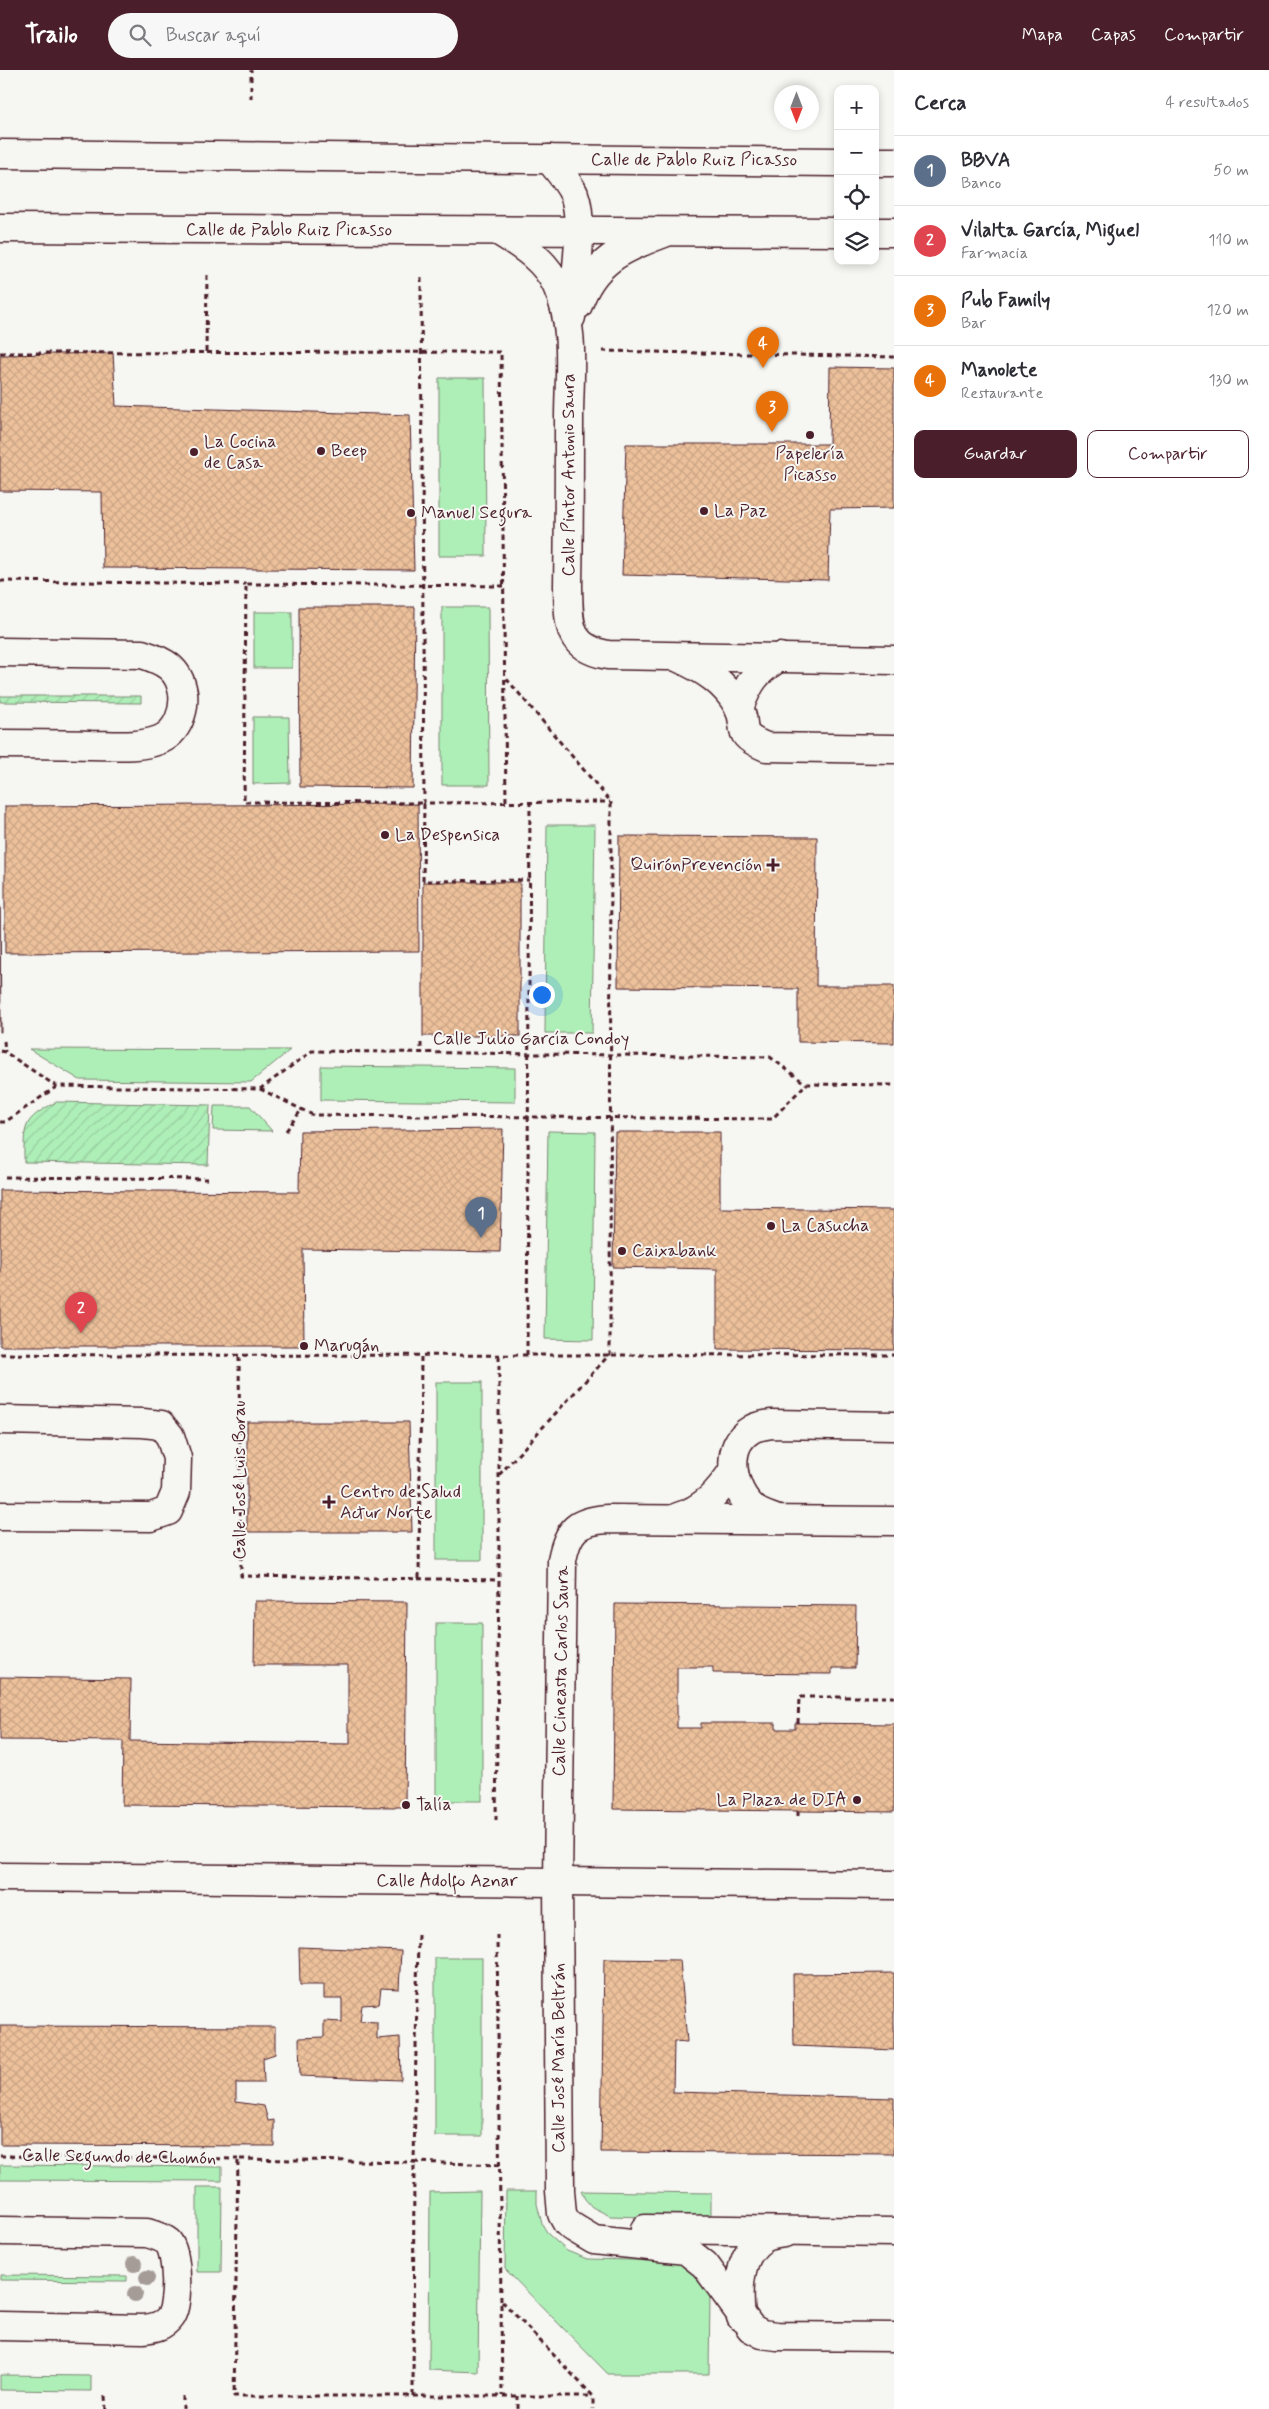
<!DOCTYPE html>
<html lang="es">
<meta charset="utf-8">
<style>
body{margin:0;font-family:Mynerve,sans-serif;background:#f7f7f7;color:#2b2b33}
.controls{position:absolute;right:15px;top:15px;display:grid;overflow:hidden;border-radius:10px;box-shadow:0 2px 8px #0003}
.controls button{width:45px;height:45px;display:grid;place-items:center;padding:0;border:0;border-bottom:1px solid #e1e1e2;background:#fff;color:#2b2b33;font:25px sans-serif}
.compass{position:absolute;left:774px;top:15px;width:45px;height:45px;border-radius:50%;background:#fff;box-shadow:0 2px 8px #0003;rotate:180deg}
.you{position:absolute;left:541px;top:924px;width:18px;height:18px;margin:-12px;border:4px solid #fff;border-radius:50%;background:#1a73e8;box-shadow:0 0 0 8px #1a73e833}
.badge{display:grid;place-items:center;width:32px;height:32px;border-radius:50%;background:#4a1f2b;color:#fff;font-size:16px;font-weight:700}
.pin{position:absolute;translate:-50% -41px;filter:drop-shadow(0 1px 2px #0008)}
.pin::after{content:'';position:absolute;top:26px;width:18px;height:15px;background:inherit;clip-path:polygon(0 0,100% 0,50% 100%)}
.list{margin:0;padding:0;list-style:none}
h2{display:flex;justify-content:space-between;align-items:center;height:65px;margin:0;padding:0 20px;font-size:21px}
h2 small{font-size:16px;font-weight:400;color:#7c7c81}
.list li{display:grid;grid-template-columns:32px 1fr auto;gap:15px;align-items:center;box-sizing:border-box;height:70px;padding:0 20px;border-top:1px solid #e1e1e2}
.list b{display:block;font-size:19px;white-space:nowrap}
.list p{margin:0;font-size:16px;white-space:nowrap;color:#7c7c81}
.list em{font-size:16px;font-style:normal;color:#7c7c81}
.actions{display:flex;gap:10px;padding:15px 20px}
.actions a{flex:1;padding:11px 0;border:1px solid #4a1f2b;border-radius:10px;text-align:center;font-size:18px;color:#4a1f2b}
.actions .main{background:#4a1f2b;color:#fff}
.icon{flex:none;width:28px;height:28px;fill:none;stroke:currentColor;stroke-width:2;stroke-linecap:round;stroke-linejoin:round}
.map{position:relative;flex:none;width:894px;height:2339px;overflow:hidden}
header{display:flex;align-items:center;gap:30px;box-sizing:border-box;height:70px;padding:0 25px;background:#4a1f2b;color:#fff}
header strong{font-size:24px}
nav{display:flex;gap:28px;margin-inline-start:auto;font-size:18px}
.search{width:350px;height:45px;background:#f7f7f7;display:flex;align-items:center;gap:12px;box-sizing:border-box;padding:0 18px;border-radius:28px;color:#7c7c81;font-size:19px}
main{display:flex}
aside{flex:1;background:#fff}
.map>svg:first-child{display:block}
</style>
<header>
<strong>Trailo</strong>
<div class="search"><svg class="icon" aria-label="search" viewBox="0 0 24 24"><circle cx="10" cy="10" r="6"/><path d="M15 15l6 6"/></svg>Buscar aquí</div>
<nav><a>Mapa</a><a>Capas</a><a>Compartir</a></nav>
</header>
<main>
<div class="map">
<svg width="894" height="2339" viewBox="0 0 894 2339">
<defs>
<pattern id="garden-furrows" width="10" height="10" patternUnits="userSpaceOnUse" patternTransform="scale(1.25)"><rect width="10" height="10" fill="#aeefb8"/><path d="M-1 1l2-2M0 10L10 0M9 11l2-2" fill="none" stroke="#97cc9e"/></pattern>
<pattern id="building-cross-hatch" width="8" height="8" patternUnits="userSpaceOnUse" patternTransform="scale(1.25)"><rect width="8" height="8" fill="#ecc19b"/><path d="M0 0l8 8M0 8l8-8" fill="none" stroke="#cca586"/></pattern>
</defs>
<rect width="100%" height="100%" fill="#f6f6f2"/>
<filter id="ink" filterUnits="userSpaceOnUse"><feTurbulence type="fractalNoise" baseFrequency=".02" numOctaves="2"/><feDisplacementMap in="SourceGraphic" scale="10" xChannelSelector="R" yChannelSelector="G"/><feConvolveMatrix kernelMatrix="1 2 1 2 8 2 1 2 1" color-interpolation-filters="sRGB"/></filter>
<g filter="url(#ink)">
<!-- green -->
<g fill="#aeefb8" stroke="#7c8772">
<path d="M439 308H485L486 486H439Z"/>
<path d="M442 537H488L489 715H442Z"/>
<rect x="254" y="542" width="38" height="56"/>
<path d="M253 647H289L290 713 253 714Z"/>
<path d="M547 755H595L592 963H545Z"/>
<path d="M29 979 290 980 251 1012 80 1010Z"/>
<path d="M321 996 515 998V1032L321 1030Z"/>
<path d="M214 1036H250L272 1061 213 1060Z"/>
<path d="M548 1061 595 1062 593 1270 545 1269Z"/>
<rect x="436" y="1312" width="46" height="178"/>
<rect x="436" y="1553" width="46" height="178"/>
<rect x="435" y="1888" width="47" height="178"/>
<path d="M0 2095 222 2097V2111L0 2110Z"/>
<path d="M197 2117H222L221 2202H197Z"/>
<path d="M480 2121 478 2302 429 2300 430 2122Z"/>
<path d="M506 2121H537V2134L542 2154 548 2164 567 2181 587 2189 677 2191 693 2197 710 2224 709 2304H608L505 2199Z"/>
<path d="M581 2121 711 2123V2149L610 2146 592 2137 585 2129Z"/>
<path d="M0 2205 127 2206V2211L0 2210Z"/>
<path d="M0 2305 91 2306V2321L0 2320Z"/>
</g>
<!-- garden -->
<g fill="url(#garden-furrows)" stroke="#7c8772">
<path d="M0 626H141V633L0 632Z"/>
<path d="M56 1032 210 1035 208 1095 24 1092C24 1055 22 1050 56 1032Z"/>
</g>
<!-- building -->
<g fill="url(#building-cross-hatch)" stroke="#4a1f2b">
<path d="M113 283 116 336 410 345 414 500 103 498 102 422 0 421V285Z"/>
<path d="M830 297 894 298V438L830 439 828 510 622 505 626 374H829Z"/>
<path d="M299 537H415L413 718 300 717Z"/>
<path d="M418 734 419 881 5 883V736Z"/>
<path d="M619 766 817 767 816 916H894V973L798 972V919L618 917Z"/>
<rect x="423" y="812" width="97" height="154"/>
<path d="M0 836 1 962H0Z"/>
<path d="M503 1059 500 1182 303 1179 304 1276H0V1120L299 1122 300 1061Z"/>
<path d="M615 1062H720V1138L894 1140V1280L717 1279V1199L613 1197Z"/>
<path d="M247 1352H409L412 1462H247Z"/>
<path d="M255 1531 407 1532 405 1737 122 1735 123 1671 0 1670V1607L131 1609 130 1671 350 1674V1661H348V1595H254Z"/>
<path d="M615 1534 856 1536 855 1598H832V1604L713 1603V1597H677V1658H701V1653H776V1659H795V1653L894 1654V1742L613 1739Z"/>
<path d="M299 1877 401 1881 399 1919 381 1918 379 1934 362 1935 360 1951 377 1952V1969L400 1967 401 2010 300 2006 299 1968 324 1967V1951L342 1952V1929H324V1915H300Z"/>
<path d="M604 1889 680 1890 687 1972 674 1971 673 2022 894 2028V2084L601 2082Z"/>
<path d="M894 1903V1980L794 1976 793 1904Z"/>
<path d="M0 1956 275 1957V1984L263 1988 264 2013H236V2032L264 2036 268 2051 274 2050V2076L0 2075Z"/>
</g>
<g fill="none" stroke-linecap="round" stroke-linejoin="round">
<defs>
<g id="street">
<path d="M549 89C558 100 568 111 574 124 585 154 575 214 571 247"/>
<path d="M500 162C523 176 546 191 557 216 576 257 569 305 569 348 569 404 569 460 568 516 569 552 566 578 608 585L894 590"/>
<path d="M578 235C593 191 623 178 664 163"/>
<path d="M0 582 142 584C164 591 179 598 183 623 185 640 178 663 159 670 138 678 114 675 91 675 61 674 30 674 0 674"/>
<path d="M679 588C703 599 725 612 738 636 750 658 732 663 766 677L894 679"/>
<path d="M739 638C749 612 755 602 780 587"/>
<path d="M0 1350 143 1353 161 1355 170 1366 177 1388 176 1422 168 1441 151 1447 0 1446"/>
<path d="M678 1447C704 1439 718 1423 733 1401"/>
<path d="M775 1449C768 1446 759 1444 754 1439 731 1420 723 1375 752 1359 757 1356 766 1355 771 1354L894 1356"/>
<path d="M894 1451 608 1449C577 1451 568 1459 562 1490L558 1812 560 2121 562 2144 567 2153 574 2158 594 2170 686 2180 705 2195 751 2258 762 2264 777 2266 894 2267"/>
<path d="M0 1807 894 1815"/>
<path d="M645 2159 894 2162"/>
<path d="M0 2161 147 2163C154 2165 162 2167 168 2172 178 2184 179 2235 170 2247 164 2256 154 2258 143 2259L0 2256"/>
<path d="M741 2247C738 2221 738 2183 764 2168 769 2165 778 2164 784 2163"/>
</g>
<g id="secondary">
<path d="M0 84 838 92"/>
<path d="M875 92H894"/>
<path d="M0 158 838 162"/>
<path d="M875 162H894"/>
</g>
</defs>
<!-- street casing -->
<use href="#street" stroke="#4a1f2b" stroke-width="31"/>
<!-- secondary casing -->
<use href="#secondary" stroke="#4a1f2b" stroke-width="31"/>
<!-- path -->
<g stroke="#4a1f2b" stroke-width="3" stroke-dasharray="5 4" stroke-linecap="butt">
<path d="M251 29V0"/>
<path d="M421 207 424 733 610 732"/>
<path d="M602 281 894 287"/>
<path d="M206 282 207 205"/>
<path d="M0 283 501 282 506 734"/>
<path d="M0 511 246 514"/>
<path d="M504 516 246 514 244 732 424 733 423 811 529 810"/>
<path d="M4 971 5 982"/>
<path d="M421 973V982"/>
<path d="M0 981 5 982 56 1016 260 1019 312 981 770 987 806 1014"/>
<path d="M260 1019 313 1045 772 1049 806 1014 894 1015"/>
<path d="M0 1052H5L56 1017"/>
<path d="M286 1061 302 1039"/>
<path d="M5 1107 212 1109"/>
<path d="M0 1284C298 1287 596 1284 894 1285"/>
<path d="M527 1285 530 733"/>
<path d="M239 1287 241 1506 499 1510"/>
<path d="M499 1405 610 1284 611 732 505 607"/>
<path d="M419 1508 421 1286"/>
<path d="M798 1653 799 1627H894"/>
<path d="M798 1741V1748"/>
<path d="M496 1750 499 1510V1284"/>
<path d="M418 1865 414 2092 238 2089 234 2326H593"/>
<path d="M497 1865 502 2326"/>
<path d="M0 2086 238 2089"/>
<path d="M502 2231 593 2326V2339"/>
<path d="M105 2326 106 2339"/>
<path d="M183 2326V2339"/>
<path d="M413 2326 414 2092 500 2095"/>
<path d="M518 2339V2326"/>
</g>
<!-- street -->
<use href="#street" stroke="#f6f6f2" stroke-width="28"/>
<!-- secondary -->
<use href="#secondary" stroke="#f6f6f2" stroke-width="28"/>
</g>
<!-- trees -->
<g fill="#a59c98">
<circle cx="134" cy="2194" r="8"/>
<circle cx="147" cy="2208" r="8"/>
<circle cx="135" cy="2224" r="8"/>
</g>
</g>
<!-- markers -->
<g fill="#4a1f2b" stroke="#f6f6f2" stroke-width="2">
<circle cx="810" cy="365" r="5"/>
<circle cx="321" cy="381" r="5"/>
<circle cx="194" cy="382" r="5"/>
<circle cx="704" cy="441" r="5"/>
<circle cx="411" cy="443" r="5"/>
<circle cx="385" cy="765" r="5"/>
<path d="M770.5 787.5h5v5h5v5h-5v5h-5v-5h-5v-5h5z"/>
<circle cx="771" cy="1156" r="5"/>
<circle cx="622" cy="1181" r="5"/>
<circle cx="304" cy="1276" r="5"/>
<path d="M326.5 1424.5h5v5h5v5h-5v5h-5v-5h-5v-5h5z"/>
<circle cx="857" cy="1730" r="5"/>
<circle cx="406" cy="1735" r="5"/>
</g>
<g text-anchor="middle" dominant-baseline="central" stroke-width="4" stroke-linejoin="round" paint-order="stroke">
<!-- street labels -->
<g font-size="18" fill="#4a1f2b" stroke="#f6f6f2">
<text x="694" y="90">Calle de Pablo Ruiz Picasso</text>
<text x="289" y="160">Calle de Pablo Ruiz Picasso</text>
<text transform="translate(569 405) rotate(-90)">Calle Pintor Antonio Saura</text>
<text x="531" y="969">Calle Julio García Condoy</text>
<text transform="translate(240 1410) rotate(-90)">Calle José Luis Borau</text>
<text transform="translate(561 1601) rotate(-89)">Calle Cineasta Carlos Saura</text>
<text x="447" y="1811">Calle Adolfo Aznar</text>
<text transform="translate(559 1988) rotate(-90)">Calle José María Beltrán</text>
<text transform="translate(119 2087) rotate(1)">Calle Segundo de Chomón</text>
</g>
<!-- poi labels -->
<g font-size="18" fill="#4a1f2b" stroke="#f6f6f2" text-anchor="start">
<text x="204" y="372">La Cocina<tspan x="204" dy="21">de Casa</tspan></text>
<text x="331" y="381">Beep</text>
<text x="810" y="384" text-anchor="middle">Papelería<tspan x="810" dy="21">Picasso</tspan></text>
<text x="714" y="441">La Paz</text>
<text x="421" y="443">Manuel Segura</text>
<text x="395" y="765">La Despensica</text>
<text x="762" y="795" text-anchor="end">QuirónPrevención</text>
<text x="781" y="1156">La Casucha</text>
<text x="632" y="1181">Caixabank</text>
<text x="314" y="1276">Marugán</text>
<text x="340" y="1422">Centro de Salud<tspan x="340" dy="21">Actur Norte</tspan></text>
<text x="847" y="1730" text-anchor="end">La Plaza de DIA</text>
<text x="416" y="1735">Talía</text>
</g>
</g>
</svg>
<div class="controls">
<button>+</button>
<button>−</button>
<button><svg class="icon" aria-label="locate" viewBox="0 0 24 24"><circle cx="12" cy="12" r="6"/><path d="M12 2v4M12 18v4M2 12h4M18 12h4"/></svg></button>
<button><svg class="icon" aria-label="layers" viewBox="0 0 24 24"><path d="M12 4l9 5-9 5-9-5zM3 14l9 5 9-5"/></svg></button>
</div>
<svg class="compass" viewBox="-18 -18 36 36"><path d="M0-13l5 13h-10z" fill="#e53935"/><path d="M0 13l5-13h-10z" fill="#7c7c81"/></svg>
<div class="you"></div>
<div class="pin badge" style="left:481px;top:1168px;background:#5c6f8a">1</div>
<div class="pin badge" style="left:81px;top:1263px;background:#e0444e">2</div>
<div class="pin badge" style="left:772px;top:362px;background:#e8710a">3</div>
<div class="pin badge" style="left:763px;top:298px;background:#e8710a">4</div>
</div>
<aside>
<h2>Cerca<small>4 resultados</small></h2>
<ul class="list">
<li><span class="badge" style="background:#5c6f8a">1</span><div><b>BBVA</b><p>Banco</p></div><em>50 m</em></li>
<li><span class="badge" style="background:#e0444e">2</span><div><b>Vilalta García, Miguel</b><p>Farmacia</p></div><em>110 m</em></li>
<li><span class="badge" style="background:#e8710a">3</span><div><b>Pub Family</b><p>Bar</p></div><em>120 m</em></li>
<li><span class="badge" style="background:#e8710a">4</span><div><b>Manolete</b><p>Restaurante</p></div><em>130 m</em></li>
</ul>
<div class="actions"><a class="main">Guardar</a><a>Compartir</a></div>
</aside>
</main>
